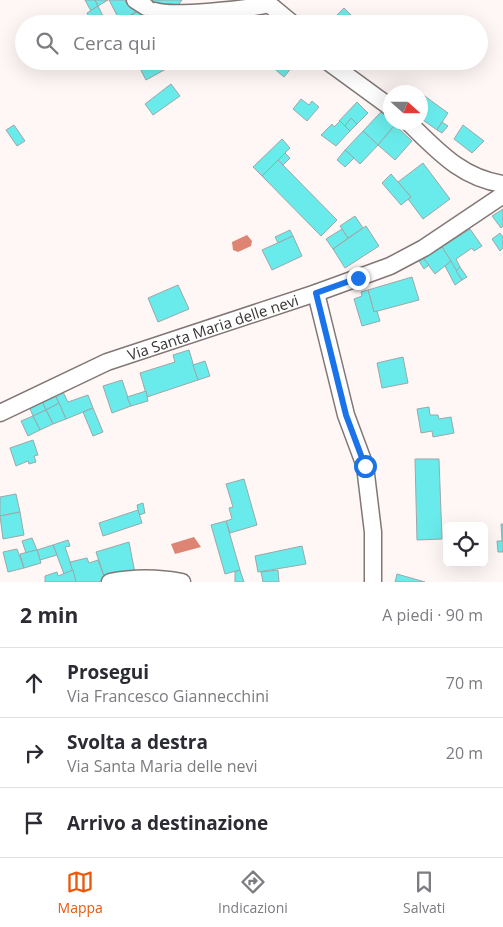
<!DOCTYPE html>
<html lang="it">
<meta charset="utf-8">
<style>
body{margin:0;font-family:"Open Sans",sans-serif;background:#f7f7f7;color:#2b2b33}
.controls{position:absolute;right:15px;bottom:15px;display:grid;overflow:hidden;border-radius:8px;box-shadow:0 5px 20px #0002}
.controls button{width:45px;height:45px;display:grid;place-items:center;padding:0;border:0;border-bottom:1px solid #e1e1e2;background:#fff;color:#2b2b33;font:25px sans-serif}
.compass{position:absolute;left:383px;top:85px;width:45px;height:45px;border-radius:50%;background:#fff;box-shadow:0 5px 20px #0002;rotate:111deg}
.stop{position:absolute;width:15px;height:15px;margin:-11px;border:4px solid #1a73e8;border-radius:50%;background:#fff}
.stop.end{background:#1a73e8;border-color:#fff;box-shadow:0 1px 5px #0008}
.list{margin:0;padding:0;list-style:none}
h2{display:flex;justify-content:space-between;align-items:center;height:65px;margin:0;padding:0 20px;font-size:21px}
h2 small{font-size:16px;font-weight:400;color:#7c7c81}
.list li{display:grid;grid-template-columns:32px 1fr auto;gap:15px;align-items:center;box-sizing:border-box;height:70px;padding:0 20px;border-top:1px solid #e1e1e2}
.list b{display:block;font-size:19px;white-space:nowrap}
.list p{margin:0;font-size:16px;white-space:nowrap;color:#7c7c81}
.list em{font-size:16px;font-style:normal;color:#7c7c81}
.icon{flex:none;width:28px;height:28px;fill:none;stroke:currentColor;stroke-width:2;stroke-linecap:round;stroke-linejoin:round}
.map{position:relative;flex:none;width:503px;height:582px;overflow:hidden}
.search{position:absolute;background:#fff;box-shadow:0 5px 20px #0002;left:15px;right:15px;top:15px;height:55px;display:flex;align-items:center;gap:12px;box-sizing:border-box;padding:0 18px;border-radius:28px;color:#7c7c81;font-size:19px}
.sheet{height:275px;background:#fff}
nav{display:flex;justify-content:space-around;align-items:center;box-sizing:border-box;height:70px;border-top:1px solid #e1e1e2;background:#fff;font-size:14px;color:#7c7c81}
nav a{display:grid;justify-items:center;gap:2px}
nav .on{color:#ea580c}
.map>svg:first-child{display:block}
</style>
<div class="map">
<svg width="503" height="582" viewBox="0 0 503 582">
<rect width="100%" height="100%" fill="#fff7f5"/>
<!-- water -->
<g fill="#dd8472">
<path d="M247 235 252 241 251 246 238 252 233 250 232 242Z"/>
<path d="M194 537 201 547 175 554 171 544Z"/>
</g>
<!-- building -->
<g fill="#69ebeb" stroke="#9da7a7">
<path d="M85 0H95L98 6 91 11Z"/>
<path d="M95 0H108L98 6Z"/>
<path d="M109 0H125L127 4 131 2 139 10 120 21Z"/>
<path d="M150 0H182L174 11 148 4Z"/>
<path d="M98 6 104 18 92 24 87 13Z"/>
<path d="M344 8 352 16 345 24H328Z"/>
<path d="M139 10 152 18 150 24H138L133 14Z"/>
<path d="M133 14 138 24H116V23Z"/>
<path d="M352 16 358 23 345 24Z"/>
<path d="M136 61H161L166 69 146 80Z"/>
<path d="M273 61H297L284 77 270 65Z"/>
<path d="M171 84 180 96 153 115 145 104Z"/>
<path d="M422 94 448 113 437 130 420 118Z"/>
<path d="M301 99 309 105 312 101 319 107 307 121 293 109Z"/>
<path d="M357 102 368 113 357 124 351 118 345 126 339 121Z"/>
<path d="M381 112 395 125 378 145 363 131Z"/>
<path d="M351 118 357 124 350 131 345 126Z"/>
<path d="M340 121 350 131 336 146 321 135 332 124 334 127Z"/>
<path d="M442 122 448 126 442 133 437 130Z"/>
<path d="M14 125 25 141 17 146 6 130Z"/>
<path d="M395 125 412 141 395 160 378 145Z"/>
<path d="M463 125 484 141 472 153 454 139Z"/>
<path d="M363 131 378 145 360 164 345 150Z"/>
<path d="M282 139 290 148 262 176 253 167Z"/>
<path d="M345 150 354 158 345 167 337 160Z"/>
<path d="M285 153 290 158 283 165 278 160Z"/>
<path d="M278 160 337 220 321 236 262 176Z"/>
<path d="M423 163 450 199 423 219 408 199 411 197 398 182Z"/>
<path d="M391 174 411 197 401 205 382 183Z"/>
<path d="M503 209V226L501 228 492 216Z"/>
<path d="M355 216 363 228 348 238 340 226Z"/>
<path d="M366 226 379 246 345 268 333 249Z"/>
<path d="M342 229 348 238 333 249 326 239Z"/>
<path d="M470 229 482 246 474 251 472 248 456 259 460 267 456 271 442 247Z"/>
<path d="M290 230 293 236 278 243 275 237Z"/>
<path d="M500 233 503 237V248L500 251 492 239Z"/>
<path d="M293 236 302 256 272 270 262 250Z"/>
<path d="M442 247 451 261 435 274 423 258Z"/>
<path d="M423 258 429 265 424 269 419 261Z"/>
<path d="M451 261 462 280 455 285 445 266Z"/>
<path d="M460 267 467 277 462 280 456 271Z"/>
<path d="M412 277 419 300 374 312 368 290Z"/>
<path d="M178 285 189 309 158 322 148 298Z"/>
<path d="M368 290 374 312 377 311 380 321 362 326 354 299 362 296 361 292Z"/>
<path d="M189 350 198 380 147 397 140 373 175 362 173 355Z"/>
<path d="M403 357 408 383 382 388 377 363Z"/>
<path d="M205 361 210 376 198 380 193 365Z"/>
<path d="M122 380 131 406 112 413 103 386Z"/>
<path d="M146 391 148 401 131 406 127 397Z"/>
<path d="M63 392 68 402 88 395 93 408 66 419 55 395Z"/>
<path d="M55 395 59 403 46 410 42 401Z"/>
<path d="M42 401 46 410 33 416 29 406Z"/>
<path d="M59 403 66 419 53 424 46 410Z"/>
<path d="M429 407 430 415H438L439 419 451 417 454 433 433 437 432 431 421 433 417 409Z"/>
<path d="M93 408 103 432 93 436 83 412Z"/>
<path d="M46 410 53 424 40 430 33 416Z"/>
<path d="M33 416 40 430 28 436 21 421Z"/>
<path d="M33 440 38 455 34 456 36 462 29 464 28 461 16 466 10 448Z"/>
<path d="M415 459H439L442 539 417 540Z"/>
<path d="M244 479 257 525 230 533 226 521 232 519 229 508 233 507 226 484Z"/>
<path d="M16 494 20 512 0 516V497Z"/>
<path d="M143 503 145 513 139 515 137 505Z"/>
<path d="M138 510 142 523 103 536 99 523Z"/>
<path d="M20 512 24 535 3 539 0 516Z"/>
<path d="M226 521 240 570 225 574 211 525Z"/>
<path d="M501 524H503V552H498L497 541H502Z"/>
<path d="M32 538 37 550 26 553 22 541Z"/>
<path d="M68 540 70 546 65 547 73 570 64 574 53 545Z"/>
<path d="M129 542 135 573 105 579 96 552Z"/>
<path d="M53 545 57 555 40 560 37 550Z"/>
<path d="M302 546 306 564 258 572 255 556Z"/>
<path d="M17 549 24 568 8 572 3 552Z"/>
<path d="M37 550 41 563 24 568 20 554Z"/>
<path d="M87 558 89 563 98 560 105 579 98 582H76L70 562Z"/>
<path d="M73 570 76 582H45V576L57 572 58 576Z"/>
<path d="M240 570 244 582H235V572Z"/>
<path d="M278 570 279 582H263L261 572Z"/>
<path d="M397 574 425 582H395Z"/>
</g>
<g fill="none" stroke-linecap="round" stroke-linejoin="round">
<defs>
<g id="minor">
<path d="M135 0 146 7"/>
<path d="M264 0 293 24"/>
<path d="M155 11C171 17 249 9 269 4"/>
<path d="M327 61 390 107"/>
<path d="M408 122C437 150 461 178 503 184"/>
<path d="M316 293 346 415 365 466 373 532V582"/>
<path id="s1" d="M0 413 107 362 316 293 390 266 424 248 503 195"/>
<path d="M110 582C135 577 156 577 182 582"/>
</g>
</defs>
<!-- minor casing -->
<use href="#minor" stroke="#817876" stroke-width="19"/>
<!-- minor -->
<use href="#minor" stroke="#fff" stroke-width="16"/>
</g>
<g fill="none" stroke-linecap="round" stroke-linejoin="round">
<!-- route -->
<path stroke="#1a73e8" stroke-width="6" d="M358 278 316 293 346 415 365 466"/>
</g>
<g text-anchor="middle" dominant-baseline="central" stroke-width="4" stroke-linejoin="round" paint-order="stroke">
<!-- street labels -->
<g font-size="15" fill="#383433" stroke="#fff">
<text stroke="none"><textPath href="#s1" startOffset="230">Via Santa Maria delle nevi</textPath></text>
</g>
</g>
</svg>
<div class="controls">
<button><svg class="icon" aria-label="locate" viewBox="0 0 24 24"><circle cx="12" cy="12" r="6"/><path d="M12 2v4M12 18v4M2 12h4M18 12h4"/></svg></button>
</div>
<svg class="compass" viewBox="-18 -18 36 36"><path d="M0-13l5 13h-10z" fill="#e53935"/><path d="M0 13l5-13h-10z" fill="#7c7c81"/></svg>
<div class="stop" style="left:365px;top:466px"></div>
<div class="stop end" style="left:358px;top:278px"></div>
<div class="search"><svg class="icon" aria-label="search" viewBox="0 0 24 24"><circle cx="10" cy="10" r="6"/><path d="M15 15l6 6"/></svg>Cerca qui</div>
</div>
<section class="sheet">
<h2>2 min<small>A piedi · 90 m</small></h2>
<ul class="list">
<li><svg class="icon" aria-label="ahead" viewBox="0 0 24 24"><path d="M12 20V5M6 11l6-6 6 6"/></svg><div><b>Prosegui</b><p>Via Francesco Giannecchini</p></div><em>70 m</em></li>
<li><svg class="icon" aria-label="right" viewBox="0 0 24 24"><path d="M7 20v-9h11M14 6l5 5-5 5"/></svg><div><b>Svolta a destra</b><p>Via Santa Maria delle nevi</p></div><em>20 m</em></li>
<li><svg class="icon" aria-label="arrive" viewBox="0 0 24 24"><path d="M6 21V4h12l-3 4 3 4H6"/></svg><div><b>Arrivo a destinazione</b></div></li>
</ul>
</section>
<nav>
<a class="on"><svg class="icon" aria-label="map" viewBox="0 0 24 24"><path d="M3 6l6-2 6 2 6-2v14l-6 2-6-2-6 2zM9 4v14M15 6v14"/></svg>Mappa</a>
<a><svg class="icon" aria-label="directions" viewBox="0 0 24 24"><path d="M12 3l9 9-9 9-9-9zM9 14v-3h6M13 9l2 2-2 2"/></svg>Indicazioni</a>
<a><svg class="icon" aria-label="saved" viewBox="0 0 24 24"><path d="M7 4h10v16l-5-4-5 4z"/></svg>Salvati</a>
</nav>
